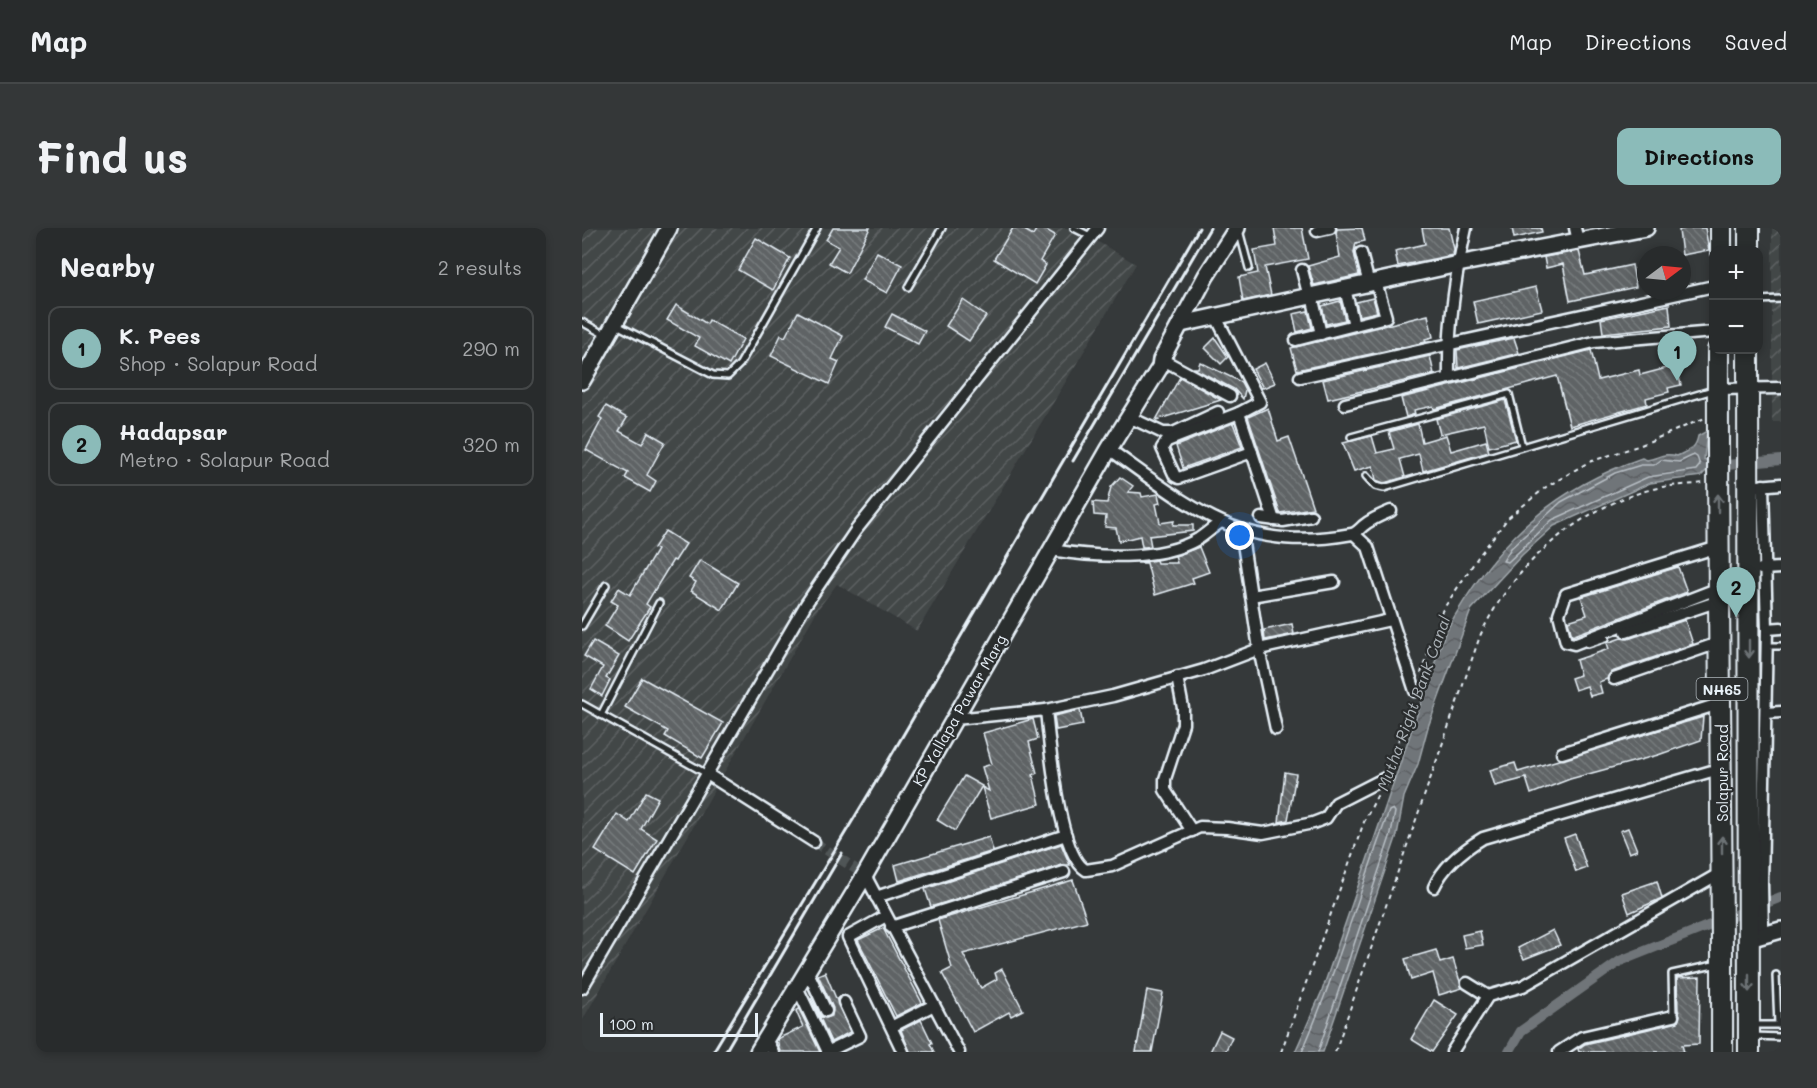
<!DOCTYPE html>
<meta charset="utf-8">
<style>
body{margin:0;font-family:Mali,sans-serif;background:#343738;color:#f1f3f6}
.controls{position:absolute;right:18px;top:18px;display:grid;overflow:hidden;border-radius:12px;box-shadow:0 3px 9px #0003}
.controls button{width:54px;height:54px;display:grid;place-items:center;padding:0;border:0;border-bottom:2px solid #444748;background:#282b2c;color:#f1f3f6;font:30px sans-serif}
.compass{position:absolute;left:1055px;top:18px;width:54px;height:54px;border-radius:50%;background:#282b2c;box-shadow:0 3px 9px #0003;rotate:74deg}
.scale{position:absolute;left:18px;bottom:15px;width:158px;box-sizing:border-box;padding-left:6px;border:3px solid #e8f1f8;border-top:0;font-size:16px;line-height:21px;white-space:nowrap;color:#e8f1f8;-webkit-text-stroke:4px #2a2d2e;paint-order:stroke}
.you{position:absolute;left:658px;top:308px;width:21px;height:21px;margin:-15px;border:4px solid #fff;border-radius:50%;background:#1a73e8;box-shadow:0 0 0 9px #1a73e833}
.badge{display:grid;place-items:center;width:39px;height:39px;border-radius:50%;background:#8bbbb9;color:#111;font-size:20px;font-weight:700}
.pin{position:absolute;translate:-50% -50px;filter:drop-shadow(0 2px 3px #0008)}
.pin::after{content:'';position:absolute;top:32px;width:21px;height:18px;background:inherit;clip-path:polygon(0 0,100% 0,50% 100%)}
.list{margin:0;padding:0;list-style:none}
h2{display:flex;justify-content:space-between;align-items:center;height:78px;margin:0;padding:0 24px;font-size:26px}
h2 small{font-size:20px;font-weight:400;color:#a5a7a9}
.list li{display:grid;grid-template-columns:39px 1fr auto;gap:18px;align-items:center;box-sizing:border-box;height:84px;margin:0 12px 12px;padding:0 12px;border:2px solid #444748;border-radius:12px}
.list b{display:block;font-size:22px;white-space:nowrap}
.list p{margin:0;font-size:20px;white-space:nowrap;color:#a5a7a9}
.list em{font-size:20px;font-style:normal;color:#a5a7a9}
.map{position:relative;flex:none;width:1199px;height:824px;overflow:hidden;border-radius:12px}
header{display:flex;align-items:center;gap:36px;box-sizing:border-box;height:84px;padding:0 30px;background:#282b2c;border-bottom:2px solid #444748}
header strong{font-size:28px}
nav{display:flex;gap:33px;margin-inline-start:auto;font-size:21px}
.intro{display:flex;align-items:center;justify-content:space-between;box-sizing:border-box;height:144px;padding:0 36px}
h1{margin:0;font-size:42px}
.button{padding:15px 27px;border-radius:12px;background:#8bbbb9;color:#111;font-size:21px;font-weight:700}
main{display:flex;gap:36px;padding:0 36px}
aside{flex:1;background:#282b2c;border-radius:12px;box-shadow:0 3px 9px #0003}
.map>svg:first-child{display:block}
</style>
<header>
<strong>Map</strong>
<nav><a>Map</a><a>Directions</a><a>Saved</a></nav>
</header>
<div class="intro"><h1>Find us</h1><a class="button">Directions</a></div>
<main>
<aside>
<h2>Nearby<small>2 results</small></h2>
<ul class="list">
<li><span class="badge">1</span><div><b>K. Pees</b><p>Shop · Solapur Road</p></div><em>290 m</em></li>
<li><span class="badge">2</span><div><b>Hadapsar</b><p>Metro · Solapur Road</p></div><em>320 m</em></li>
</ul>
</aside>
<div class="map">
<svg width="1199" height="824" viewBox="0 0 1199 824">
<defs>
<pattern id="industrial-furrows" width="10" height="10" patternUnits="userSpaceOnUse" patternTransform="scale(1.5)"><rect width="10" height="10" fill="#424647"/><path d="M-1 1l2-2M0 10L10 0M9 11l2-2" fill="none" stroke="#5d6162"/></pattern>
<pattern id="water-waves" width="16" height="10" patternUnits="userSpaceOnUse" patternTransform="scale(1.5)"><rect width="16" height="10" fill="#707579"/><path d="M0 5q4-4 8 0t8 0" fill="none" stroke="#5b5e62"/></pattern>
<pattern id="building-back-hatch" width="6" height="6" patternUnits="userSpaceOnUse" patternTransform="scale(1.5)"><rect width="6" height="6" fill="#5f6365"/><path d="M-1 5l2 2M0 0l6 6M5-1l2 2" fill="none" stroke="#767a7c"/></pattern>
</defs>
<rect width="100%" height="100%" fill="#35393a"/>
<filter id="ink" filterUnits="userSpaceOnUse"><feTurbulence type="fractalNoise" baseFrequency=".0167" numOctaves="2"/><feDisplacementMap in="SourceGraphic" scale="12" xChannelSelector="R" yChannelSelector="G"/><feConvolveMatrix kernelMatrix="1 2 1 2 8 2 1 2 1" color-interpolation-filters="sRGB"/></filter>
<g filter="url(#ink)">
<!-- industrial -->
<g fill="url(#industrial-furrows)">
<path d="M0 0H492L554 36 335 403 255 356 236 381 0 793Z"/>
<rect x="1190" y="0" width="9" height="194"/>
</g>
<!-- water -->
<path fill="url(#water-waves)" stroke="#a0a7ac" stroke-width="1.5" d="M1125 203 1122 231 1128 234V239L1119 248 1068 255 972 298 940 327 889 382 846 499 836 536 822 569 815 607 741 824H713L740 763 863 405C911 318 965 263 1060 230L1065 232C1077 230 1082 224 1095 228 1107 222 1114 221 1116 208Z"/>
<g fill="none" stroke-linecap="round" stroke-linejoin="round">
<!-- shore -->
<g stroke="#b8bfc5" stroke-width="1.5">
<path d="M1112 227 1115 229 1118 237 1114 242 1066 249 970 292 926 334 921 333 929 320 979 274 1033 245 1059 237H1072L1079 232 1097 234Z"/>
<path d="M720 824C754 745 778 663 807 583L811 581 813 584 809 606 736 824"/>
</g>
<!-- canal -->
<g stroke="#707579" stroke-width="10">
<path d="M1134 238 1199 232"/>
<path d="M927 824 939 803 1038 733 1199 669"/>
</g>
</g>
<!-- building -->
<g fill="url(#building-back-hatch)" stroke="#e8f1f8" stroke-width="1.5">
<path d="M251 0H288L265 45 247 35 257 19 244 12Z"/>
<path d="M431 0H439L451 7 455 0H461L473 7 458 33 464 37 453 56 412 31Z"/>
<path d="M692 0H720L726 31 683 39 689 67 661 73 657 49 676 45 672 22 695 18Z"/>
<path d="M780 0 783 13 774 15 772 24 777 47 732 57 726 38 758 29 754 5 755 1Z"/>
<path d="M840 0H867L872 21 871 27 816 38 813 23 843 16Z"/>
<path d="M930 0H959L960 4 932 10Z"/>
<path d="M1105 0H1123L1127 22 1100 27 1097 2Z"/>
<path d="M174 10 208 30 191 62 156 42Z"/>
<path d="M997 23 1003 47 1050 37 1054 59 988 73 981 36 964 40 962 29Z"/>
<path d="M295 24 320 37 305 65 280 52Z"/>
<path d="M954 59 960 82 896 96 891 73Z"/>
<path d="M791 70 795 84 777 88 774 74Z"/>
<path d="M381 72 404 88 387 113 364 98Z"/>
<path d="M758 73 763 92 744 96 740 78Z"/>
<path d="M94 77 125 96 127 92 161 111 147 137 113 118 117 110 85 92Z"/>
<path d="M1087 77 1089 98 1021 105 1019 91Z"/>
<path d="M726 83 730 100 715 104 711 86Z"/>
<path d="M216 84 261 108 250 131 257 134 247 156 189 128 199 107 203 109Z"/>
<path d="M310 86 343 103 336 116 303 99Z"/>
<path d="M846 87 851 109 843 111 844 114 715 142 709 120Z"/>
<path d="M633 110 646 129 639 136 623 120Z"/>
<path d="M932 110 937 125 876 140 875 122Z"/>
<path d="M1009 122 1016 152 1057 142 1058 147 1085 140 1084 135 1093 133 1099 157 1086 160 1087 164 1064 170 1065 176 988 198 975 148 852 181 851 178 832 182 833 186 824 189 819 170Z"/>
<path d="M848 128 852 146 746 171 741 152Z"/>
<path d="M618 134 659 154 663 162 661 171 652 161 611 140H616Z"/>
<path d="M683 135 693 155 681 160 671 141Z"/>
<path d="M598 149 639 172 574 192Z"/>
<path d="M923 172 934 212 907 219 902 196 858 206 854 191Z"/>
<path d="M24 178 45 190 37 203 60 216 66 204 83 214 65 247 74 253 68 264 43 250 46 245 4 222 20 191 17 189Z"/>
<path d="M686 180 696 213 707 209 731 280 698 285 666 189Z"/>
<path d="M651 195 660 219 601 240 594 218Z"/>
<path d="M836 196 840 214 864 207 869 223 904 213 907 224 841 243 837 226 818 231 823 249 802 255 794 252 791 238 772 243 761 215 790 208 795 225 812 221 807 204Z"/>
<path d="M538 249 551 258 546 264 559 265 560 269 576 266 578 275 574 276 578 295 592 293 591 297H611V303L567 308 569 318 563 319H560L558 308 537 313 534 300 523 299 524 288 512 287 511 274 525 275 529 259Z"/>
<path d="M83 303 104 316 93 333 91 332 64 376 68 379 46 413 23 398 36 377 29 373 37 360 48 367 75 322 72 320Z"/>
<path d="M617 319 627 344 610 350 612 355 573 367 565 335H555L574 332 575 335H595L593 328Z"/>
<path d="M118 332 156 355 140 382 109 363 114 354 107 350Z"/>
<path d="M1096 339 1105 364 990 408 986 393 1005 387 999 369Z"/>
<path d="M1103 392 1111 416 1029 444 1025 451 1017 454 1020 465 1008 468 1005 458 993 462 989 450 998 447 994 432 1027 421 1025 415 1039 410 1046 411Z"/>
<path d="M710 396 712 406 683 412 682 402Z"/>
<path d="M11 413 37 428 24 450 28 452 20 468 9 461 21 439 2 428Z"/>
<path d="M60 450 141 495 120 530 83 508 86 503 43 479Z"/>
<path d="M498 482 501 497 474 502 472 488Z"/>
<path d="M1121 489 1119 512 1076 527 988 551 949 566 944 550 913 558 908 542 933 535 936 544Z"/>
<path d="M451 491 456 511 447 514 455 545 451 547 458 576 409 590 400 559 407 563 400 539 410 536 401 505Z"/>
<path d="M703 544 714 546 706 592 697 594Z"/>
<path d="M382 548 400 558 373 603 355 592Z"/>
<path d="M64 564 76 570 59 601 75 611 53 647 13 622 35 586 47 594Z"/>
<path d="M1046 600 1055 622 1047 625 1038 603Z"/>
<path d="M993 606 1005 640 994 644 982 610Z"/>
<path d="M407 609 411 623 317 653 313 637Z"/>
<path d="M479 616 488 637H480L349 679 343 661Z"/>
<path d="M491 652 505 693 381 726 399 760 415 751 413 745 420 741 441 782 429 788 427 784 391 804 360 745 370 740 356 692Z"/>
<path d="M1075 653 1080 670 1047 685 1040 665Z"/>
<path d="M301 700 340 775 314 788 276 712Z"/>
<path d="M971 702 978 717 942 731 936 720Z"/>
<path d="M898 703 901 717 883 720 880 707Z"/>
<path d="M854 722 858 735 871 731 880 760 857 767 851 745 829 752 823 731Z"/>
<path d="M243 744 268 804 249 814 229 770 239 789 244 790 250 788 251 780 236 747Z"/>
<path d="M1118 749 1117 816 1100 817 1102 824H997L996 821 1003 816 1096 794 1098 787 1096 782 1095 750Z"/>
<path d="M565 762 581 765 570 824H554Z"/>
<path d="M852 772 876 787 850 824 829 811Z"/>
<path d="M217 781 238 824H198L195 811 221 799 214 783Z"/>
<path d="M339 792 350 815 348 816 352 824H328L319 802Z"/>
<path d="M638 803 650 809 643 824H628Z"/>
</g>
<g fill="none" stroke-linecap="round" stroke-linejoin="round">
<!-- street-tunnel -->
<path stroke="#505556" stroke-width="10" stroke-dasharray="10 5" stroke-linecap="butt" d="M232 614 283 647"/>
<defs>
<g id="lane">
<path d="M492 0 508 8"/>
<path d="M657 2 667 40"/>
<path d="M326 59 360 0"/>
<path d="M1176 72 1199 71"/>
<path d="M0 94 25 108"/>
<path d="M33 96 131 147 146 148 158 136 235 0"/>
<path d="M769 209 927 166 940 218"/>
<path d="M784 248 793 258 802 260 1131 162"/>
<path d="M0 398 24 357"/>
<path d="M1006 416 1024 410"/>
<path d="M1184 418H1199"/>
<path d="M0 476 125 546"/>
<path d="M19 487 77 375"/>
<path d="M1194 747 1196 797"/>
<path d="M1091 788 1090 746 1136 736"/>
<path d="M1172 797H1198"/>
<path d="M1171 808 1199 809"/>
</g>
<g id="street">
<path d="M993 0 996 13"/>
<path d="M735 3 748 0"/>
<path d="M779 25 787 56"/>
<path d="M720 42 727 69"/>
<path d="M763 61 772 97"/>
<path d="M730 68 739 106"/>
<path d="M634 89 678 174 657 185"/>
<path d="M714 112 804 89 794 54"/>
<path d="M585 134 648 168"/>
<path d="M867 148C866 98 873 49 884 0"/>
<path d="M718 149 1132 58"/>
<path d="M1136 161 1199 160"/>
<path d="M763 176 1012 114 1132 104"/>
<path d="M547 189 581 205H591L636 184"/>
<path d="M527 221C612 281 659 326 770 306 774 305 778 301 781 298 789 291 799 287 809 283"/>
<path d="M670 224 597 250 593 248 580 220 585 213 657 185 692 292"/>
<path d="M1181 257 1185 401 1180 656 1181 707"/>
<path d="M1176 258 1199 256"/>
<path d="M679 290 701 293 729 288"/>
<path d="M659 302 677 421 694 501"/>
<path d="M772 306 786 319 833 463"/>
<path d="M1136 319 984 366 977 386 984 414 992 416 1137 360"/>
<path d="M469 322C512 329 577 334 616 311 624 306 631 299 639 294"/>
<path d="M1179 341 1199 340"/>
<path d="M669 368 752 354"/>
<path d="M1185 401 1199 400"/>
<path d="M1044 404 1137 373"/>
<path d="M595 449 601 480V496L583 551V562L610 603"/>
<path d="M1032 451 1139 414"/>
<path d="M464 482C467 513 477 628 504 642L530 638 618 599 645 600 681 605 731 595 744 590 754 575 805 549"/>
<path d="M1184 485 1199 484"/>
<path d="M373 491 464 482 531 468 622 442 677 421 808 392"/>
<path d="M980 525 1140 475"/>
<path d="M125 546 232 614"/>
<path d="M283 647 377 824"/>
<path d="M852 659C862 637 881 622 901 610L1140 540"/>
<path d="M294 669 484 607"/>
<path d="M304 688 266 709 321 824"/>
<path d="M309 699 482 644"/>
<path d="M225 742 244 783"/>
<path d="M885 755 906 768"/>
<path d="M215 759 246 824"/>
<path d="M0 760 224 376 274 302 516 0"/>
<path d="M311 798 352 777"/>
<path d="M184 811 191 824"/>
<path d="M245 824 278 808 262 774"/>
<path d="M870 824 906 768 941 758 1140 644"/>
<path d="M977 824 1000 809 1091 788"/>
</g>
<g id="secondary">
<path d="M599 96 876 36 1064 0"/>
<path d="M0 153 87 0"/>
<path d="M1167 711 1199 702"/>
<path d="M176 824 283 647 527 221 578 139 579 132 624 48 655 0"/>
</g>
<g id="highway">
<path d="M1139 22V0"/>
<path d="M1167 22V0"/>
<path d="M1136 122C1135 356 1141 590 1140 824"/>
<path d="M1166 122 1167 824"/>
</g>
</defs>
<!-- lane casing -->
<use href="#lane" stroke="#e8f1f8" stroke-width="10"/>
<!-- street casing -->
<use href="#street" stroke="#e8f1f8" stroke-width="15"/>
<!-- secondary casing -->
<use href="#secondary" stroke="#e8f1f8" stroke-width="20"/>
<!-- highway casing -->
<use href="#highway" stroke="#e8f1f8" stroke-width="24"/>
<!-- path -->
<g stroke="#e8f1f8" stroke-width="2" stroke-dasharray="4.5 4.5" stroke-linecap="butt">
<path d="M839 445 860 383 896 329 926 290 964 259 1007 234 1059 217 1123 190"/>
<path d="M808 539 829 473"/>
<path d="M699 824 782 594 796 566"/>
<path d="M753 824 898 408C931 336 1001 275 1080 259 1093 257 1108 257 1121 255"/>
</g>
<!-- lane -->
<use href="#lane" stroke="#2a2d2e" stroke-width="5"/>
<!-- street -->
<use href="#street" stroke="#2a2d2e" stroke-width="10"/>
<!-- secondary -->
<use href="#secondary" stroke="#2a2d2e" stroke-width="15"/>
<!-- highway -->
<use href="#highway" stroke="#2a2d2e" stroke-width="20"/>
<!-- rail -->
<g stroke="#e8f1f8" stroke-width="3">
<path d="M491 233 628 0"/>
<path d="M131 824 292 557 617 0"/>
<path d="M143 824 260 625"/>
</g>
</g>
<!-- one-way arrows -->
<defs><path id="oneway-shaft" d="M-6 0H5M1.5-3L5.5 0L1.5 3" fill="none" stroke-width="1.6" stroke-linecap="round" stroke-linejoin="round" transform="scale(1.5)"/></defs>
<g stroke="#6c7275">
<use href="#oneway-shaft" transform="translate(1136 275) rotate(-90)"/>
<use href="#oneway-shaft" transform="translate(1167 421) rotate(90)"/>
<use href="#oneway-shaft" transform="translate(1140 617) rotate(-90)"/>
<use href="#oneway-shaft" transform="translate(1167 755) rotate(90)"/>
</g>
</g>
<g text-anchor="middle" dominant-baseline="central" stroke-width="4.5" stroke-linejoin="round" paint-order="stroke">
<!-- shield labels -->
<rect fill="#2a2d2e" stroke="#afb6bb" stroke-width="1.5" x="1114.5" y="450" width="51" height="22" rx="4.5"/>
<g font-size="14" font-weight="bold" fill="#e8f1f8">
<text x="1140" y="461">NH65</text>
</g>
<!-- street labels -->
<g font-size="15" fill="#e8f1f8" stroke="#2a2d2e">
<text transform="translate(377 482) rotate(-60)">KP Yallapa Pawar Marg</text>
<text transform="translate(1140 545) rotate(-90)">Solapur Road</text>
</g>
<!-- water labels -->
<g font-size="16" font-style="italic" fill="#acb3b8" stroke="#2a2d2e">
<text transform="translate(831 475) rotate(-70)">Mutha Right Bank Canal</text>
</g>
</g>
</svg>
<div class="controls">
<button>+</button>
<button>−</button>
</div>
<svg class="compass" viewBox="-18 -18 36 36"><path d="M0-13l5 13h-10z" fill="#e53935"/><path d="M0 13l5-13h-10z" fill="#a5a7a9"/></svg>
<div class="scale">100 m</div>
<div class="you"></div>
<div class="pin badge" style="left:1095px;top:153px">1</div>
<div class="pin badge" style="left:1154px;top:389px">2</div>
</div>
</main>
